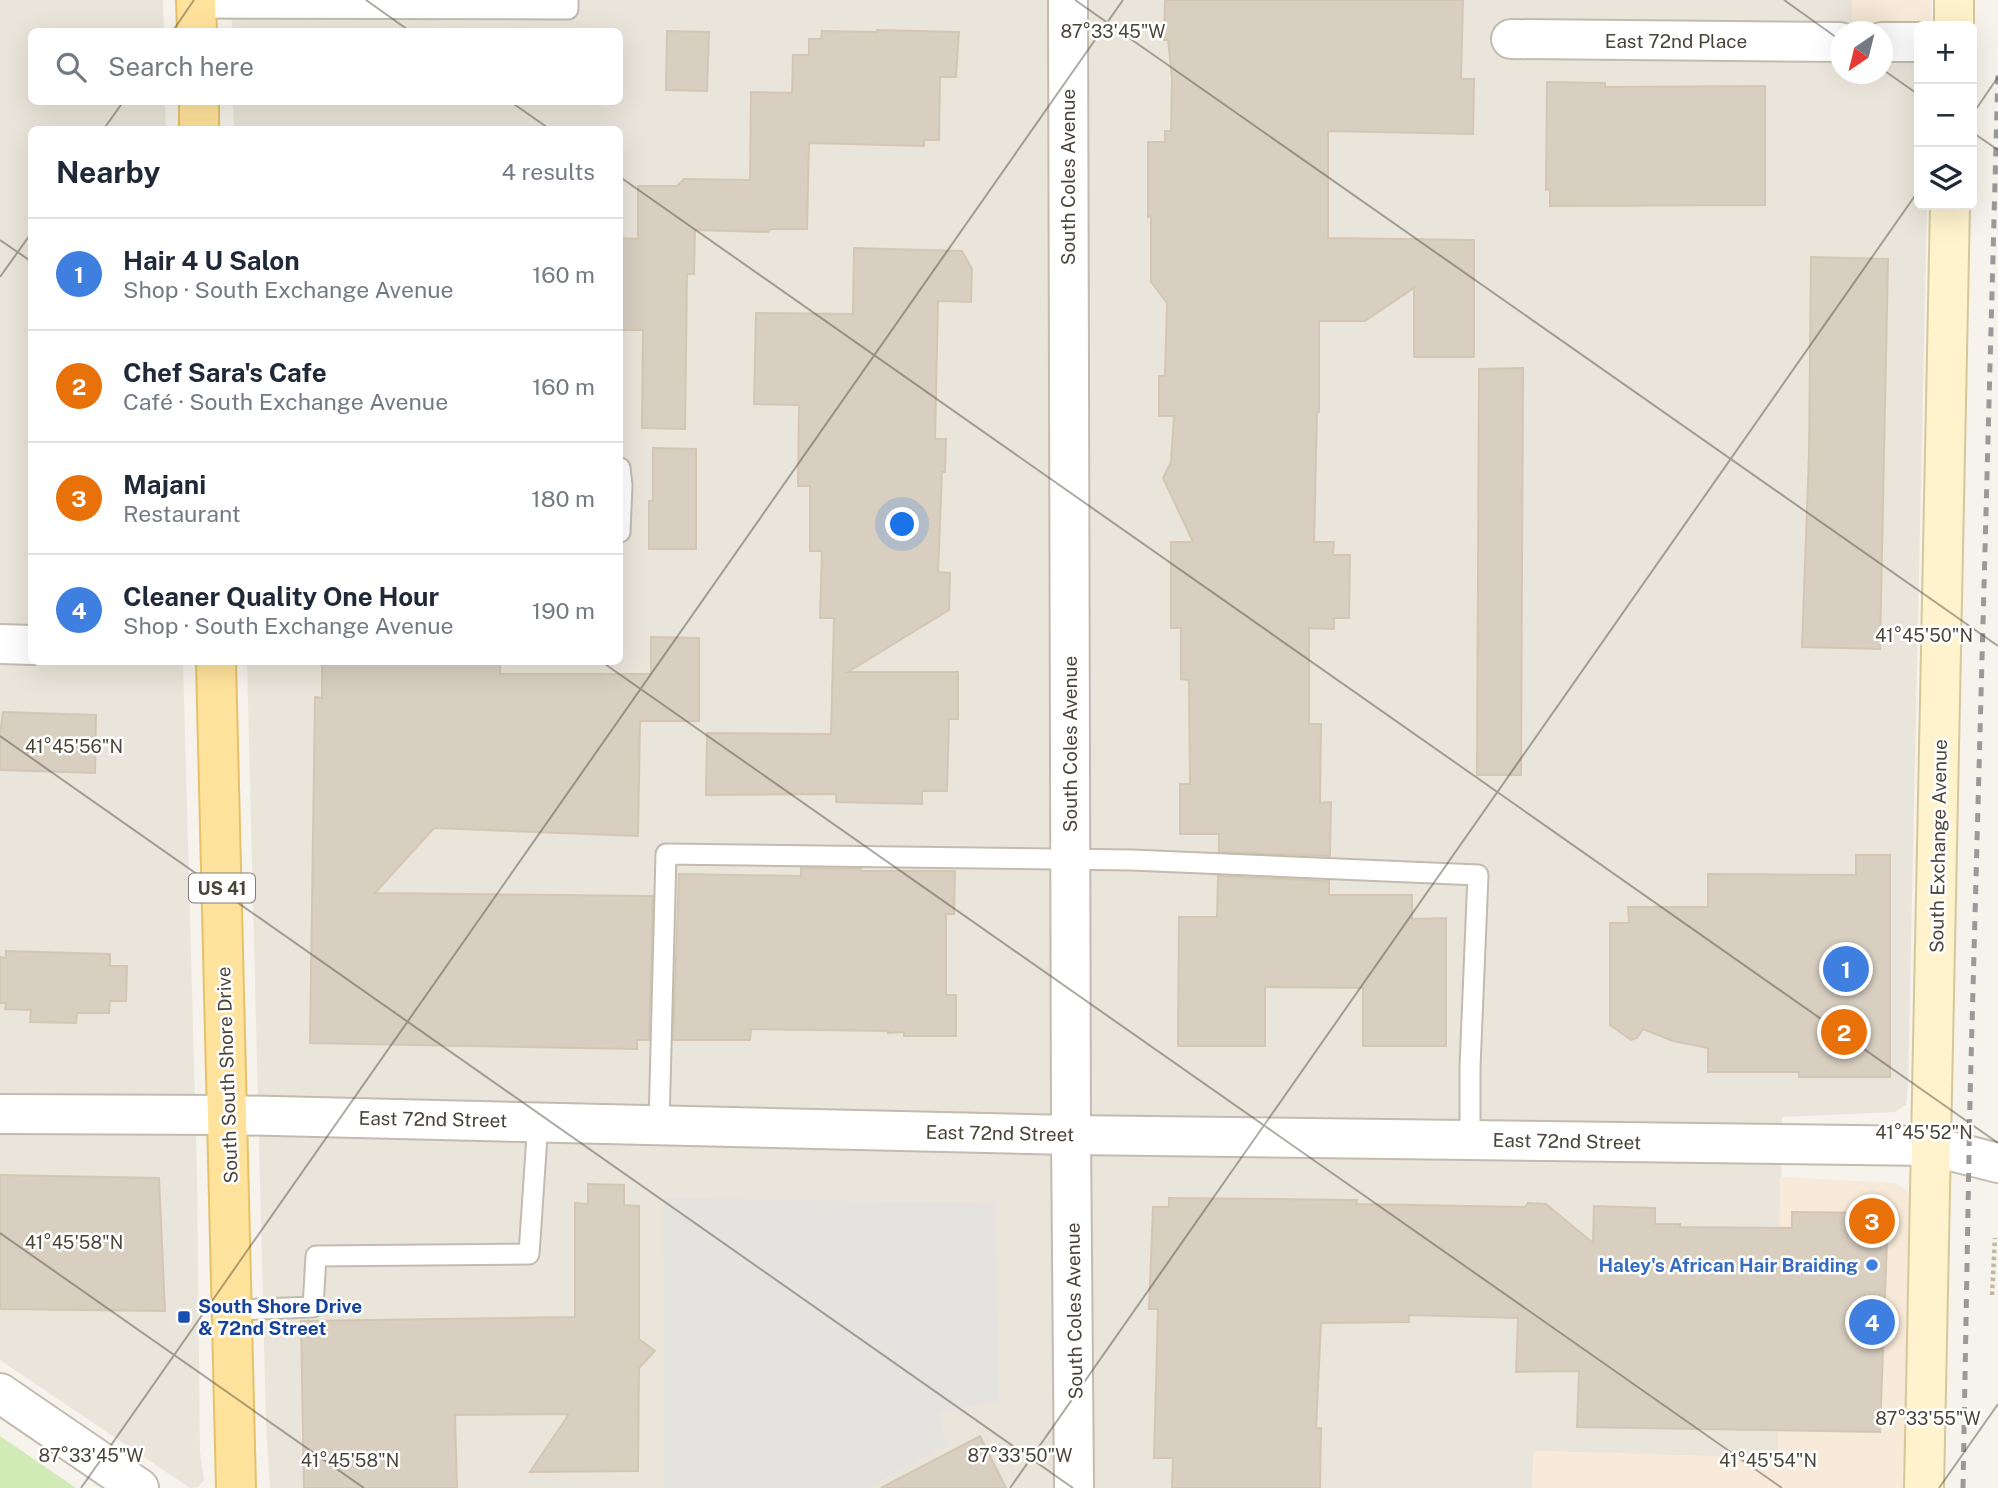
<!DOCTYPE html>
<meta charset="utf-8">
<style>
body{margin:0;font-family:"Public Sans",sans-serif;background:#f2f2f3;color:#1f2937}
.controls{position:absolute;right:21px;top:21px;display:grid;overflow:hidden;border-radius:10px;box-shadow:0 7px 28px #0002}
.controls button{width:63px;height:63px;display:grid;place-items:center;padding:0;border:0;border-bottom:2px solid #e0e1e3;background:#fff;color:#1f2937;font:35px sans-serif}
.compass{position:absolute;left:1830px;top:21px;width:63px;height:63px;border-radius:50%;background:#fff;box-shadow:0 7px 28px #0002;rotate:215deg}
.you{position:absolute;left:903px;top:525px;width:24px;height:24px;margin:-18px;border:5px solid #fff;border-radius:50%;background:#1a73e8;box-shadow:0 0 0 10px #1a73e833}
.badge{display:grid;place-items:center;width:46px;height:46px;border-radius:50%;background:#0f766e;color:#fff;font-size:23px;font-weight:700}
.pin{position:absolute;translate:-50% -50%;border:4px solid #fff;box-shadow:0 2px 7px #0006}
.list{margin:0;padding:0;list-style:none}
h2{display:flex;justify-content:space-between;align-items:center;height:91px;margin:0;padding:0 28px;font-size:30px}
h2 small{font-size:23px;font-weight:400;color:#747a83}
.list li{display:grid;grid-template-columns:46px 1fr auto;gap:21px;align-items:center;box-sizing:border-box;height:112px;padding:0 28px;border-top:2px solid #e0e1e3}
.list b{display:block;font-size:26px;white-space:nowrap}
.list p{margin:0;font-size:23px;white-space:nowrap;color:#747a83}
.list em{font-size:23px;font-style:normal;color:#747a83}
.icon{flex:none;width:38px;height:38px;fill:none;stroke:currentColor;stroke-width:2;stroke-linecap:round;stroke-linejoin:round}
.map{position:relative;flex:none;width:1998px;height:1488px;overflow:hidden}
.search{position:absolute;background:#fff;box-shadow:0 7px 28px #0002;left:28px;top:28px;width:595px;height:77px;display:flex;align-items:center;gap:18px;box-sizing:border-box;padding:0 24px;border-radius:10px;color:#747a83;font-size:26px}
.panel{position:absolute;background:#fff;box-shadow:0 7px 28px #0002;left:28px;top:126px;width:595px;height:539px;border-radius:10px}
.map>svg:first-child{display:block}
</style>
<div class="map">
<svg width="1998" height="1488" viewBox="0 0 1998 1488">
<rect width="100%" height="100%" fill="#f6f3ec"/>
<!-- residential -->
<g fill="#eae5da">
<path d="M0 0H163L164 31 32 32V102H165L166 129 32 130V662H183L197 1173 200 1452 204 1480 198 1487 190 1488 0 1360Z"/>
<path d="M231 0H1852V31L1840 32V74H1882L1883 61H1919V205H1927L1908 1088 1906 1105 1895 1112 1782 1117 1778 1458 1534 1451 1532 1488H270L266 1423 247 662H620V130L234 129 233 102H620V32L232 31Z"/>
</g>
<!-- commercial -->
<g fill="#f7ead8">
<path d="M1852 0H1931L1930 26 1882 32 1852 31Z"/>
<path d="M1780 1177 1895 1183 1908 1191 1914 1208 1904 1488H1532L1534 1451 1778 1458Z"/>
</g>
<!-- green -->
<path fill="#d2eab5" d="M0 1436 76 1488H0Z"/>
<!-- parking -->
<path fill="#e5e3e0" d="M663 1198 994 1203 999 1401 938 1413 947 1445 867 1488H664Z"/>
<!-- building -->
<g fill="#d8cfc1" stroke="#d3c7b4" stroke-width="2">
<path d="M1165 0H1463L1461 79H1474L1473 134 1328 131V238L1474 240V357H1414V288L1365 321H1319V412H1317L1314 542H1334L1333 555H1350L1349 618H1334V629L1309 628V724H1321L1320 803 1331 802 1330 856 1219 852V834H1180V784H1190L1189 680 1181 679V628H1171V542H1193L1163 478 1171 462 1174 416H1159V376H1165L1167 303 1151 282V216L1148 217V142H1165V131H1171L1172 78 1168 40H1164Z"/>
<path d="M877 30 959 32 956 77H940L939 140H924V146L809 143 807 229H771L768 232 695 230 694 274H687L685 429 642 428 643 330H620V238L638 239V186H677L684 179 750 180 751 92 792 93 793 55H809V39H821L822 31 877 32Z"/>
<path d="M667 31 709 32 707 91 666 90Z"/>
<path d="M1547 82 1605 83V87L1765 86V205L1550 206V189L1546 190Z"/>
<path d="M854 248 962 251 972 269 971 302 938 301 935 439H946L945 472H942L938 572 950 573 949 610 848 672H958V719H949L947 791H922V804L836 802V794L706 795 707 733 831 734 834 618H820L822 551H810V486H798L799 405 754 404 756 313 853 314Z"/>
<path d="M1811 257 1888 259 1880 649 1802 647 1809 454Z"/>
<path d="M1523 368 1521 775H1477L1479 369Z"/>
<path d="M653 448 696 449V549H649V501H653Z"/>
<path d="M651 637 699 638V721H640L638 836 434 828 375 893 653 896 649 1040H637V1049L310 1043 315 697 322 698V662H500V674H651Z"/>
<path d="M3 712 96 715 95 773 0 770V733Z"/>
<path d="M1856 855H1890V1077H1799V1072H1708V1048L1673 1041 1643 1029 1637 1038 1631 1040 1610 1025V923H1629L1628 907H1708V874L1856 875Z"/>
<path d="M801 868 861 869V871H955L954 914H946V995H956V1036H904V1032L888 1033V1031L751 1029 750 1040H673L679 874 801 876Z"/>
<path d="M1218 876 1329 881V895H1412V919L1446 918V1046H1363V988L1265 987V1046H1178L1179 917H1217Z"/>
<path d="M6 951 110 954V966H127L126 1001H110L109 1013H77L76 1023 30 1022 31 1010 5 1009 6 1003H0V957L6 958Z"/>
<path d="M0 1175 159 1178 165 1311 0 1309Z"/>
<path d="M588 1184 624 1185V1205L639 1206V1339L655 1351 639 1368 638 1471 530 1472 569 1414 455 1415 457 1488H304L301 1321 575 1317V1203L588 1204Z"/>
<path d="M1169 1198 1357 1200 1356 1204 1525 1207 1528 1203 1546 1204 1593 1243 1594 1206 1655 1208V1224H1680V1227L1792 1228V1212L1888 1213 1880 1432 1577 1427 1579 1371 1516 1372 1518 1318 1409 1315V1322L1321 1323 1316 1428H1321L1320 1488H1172L1173 1458H1154L1158 1309H1149L1153 1207H1169Z"/>
<path d="M980 1436 1006 1488H881Z"/>
</g>
<g fill="none" stroke-linecap="round" stroke-linejoin="round">
<defs>
<g id="service">
<path d="M196 8 568 9V0"/>
<path d="M620 468 622 485 620 532"/>
<path d="M659 1125 666 854 1132 860 1478 875 1470 1067V1140"/>
<path d="M233 1310 313 1307 316 1256 529 1254 538 1121"/>
</g>
<g id="minor">
<path d="M1068 0 1071 1135 1074 1488"/>
<path d="M1511 39 1840 42"/>
<path d="M1882 42H1919"/>
<path d="M0 644 32 645"/>
<path d="M0 1114 228 1115 1071 1135 1931 1146 1998 1163"/>
<path d="M0 1393 139 1488"/>
</g>
<g id="secondary">
<path d="M1954 26V0"/>
<path d="M1924 1488 1950 205"/>
</g>
<g id="primary">
<path d="M196 0 197 32"/>
<path d="M199 102V130"/>
<path d="M216 662 236 1488"/>
</g>
</defs>
<!-- service casing -->
<use href="#service" stroke="#c2bbae" stroke-width="23"/>
<!-- minor casing -->
<use href="#minor" stroke="#c2bbae" stroke-width="42"/>
<!-- secondary casing -->
<use href="#secondary" stroke="#d6c79b" stroke-width="42"/>
<!-- primary casing -->
<use href="#primary" stroke="#e6c16a" stroke-width="42"/>
<!-- path -->
<path stroke="#c4b79f" stroke-width="4.5" stroke-dasharray="3.5 3.5" stroke-linecap="butt" d="M1992 1295 1995 1238"/>
<!-- service -->
<use href="#service" stroke="#fff" stroke-width="19"/>
<!-- minor -->
<use href="#minor" stroke="#fff" stroke-width="38"/>
<!-- secondary -->
<use href="#secondary" stroke="#fff3cd" stroke-width="38"/>
<!-- primary -->
<use href="#primary" stroke="#ffe39c" stroke-width="38"/>
<!-- rail -->
<path stroke="#9a9a9a" stroke-width="5" stroke-dasharray="9 9" stroke-linecap="butt" d="M1963 1488 1970 1099 1998 73"/>
</g>
<!-- ticks -->
<path fill="none" stroke="#4b4439" stroke-width="2" stroke-opacity="0.45" d="M366 0 411 32M1075 0 1998 646M1784 0 1840 40M172 32 194 0M1882 69 1919 95M511 102 551 130M1972 115 1998 77M103 130 123 102M1972 132 1998 150M620 177 1998 1143M0 240 32 262M0 277 32 232M602 662 1782 1488M0 736 1073 1488M0 1233 364 1488M81 1488 1123 0M1010 1488 1919 190M1939 1488 1998 1404"/>
<!-- markers -->
<circle fill="#3f7fe0" stroke="#fff" stroke-width="2.5" cx="1872" cy="1265" r="7"/>
<rect fill="#1a4fb4" stroke="#fff" stroke-width="2.5" x="177" y="1310" width="14" height="14" rx="3.5"/>
<g text-anchor="middle" dominant-baseline="central" stroke-width="5" stroke-linejoin="round" paint-order="stroke">
<!-- shield labels -->
<rect fill="#fff" stroke="#817c74" stroke-width="2" x="189" y="873.5" width="66" height="29" rx="5"/>
<g font-size="18" font-weight="bold" fill="#4b4439">
<text x="222" y="888">US 41</text>
</g>
<!-- street labels -->
<g font-size="19" fill="#4b4439" stroke="#fff">
<text x="1676" y="41">East 72nd Place</text>
<text transform="translate(1068 177) rotate(-90)">South Coles Avenue</text>
<text transform="translate(1070 744) rotate(-90)">South Coles Avenue</text>
<text transform="translate(1938 846) rotate(-89)">South Exchange Avenue</text>
<text transform="translate(227 1075) rotate(-92)">South South Shore Drive</text>
<text transform="translate(433 1119) rotate(1)">East 72nd Street</text>
<text transform="translate(1000 1133) rotate(1)">East 72nd Street</text>
<text transform="translate(1567 1141) rotate(1)">East 72nd Street</text>
<text transform="translate(1074 1311) rotate(-91)">South Coles Avenue</text>
</g>
<!-- shop labels -->
<g font-size="19" font-weight="bold" fill="#366cbe" stroke="#fff" text-anchor="end">
<text x="1858" y="1265">Haley's African Hair Braiding</text>
</g>
<!-- transit labels -->
<g font-size="19" font-weight="bold" fill="#164399" stroke="#fff" text-anchor="start">
<text x="198" y="1306">South Shore Drive<tspan x="198" dy="22">&amp; 72nd Street</tspan></text>
</g>
</g>
<g font-size="18" text-anchor="middle" fill="#4b4439" stroke="#fff" stroke-width="5" stroke-linejoin="round" paint-order="stroke">
<text x="1113" y="38">87°33'45"W</text>
<text x="1924" y="642">41°45'50"N</text>
<text x="74" y="753">41°45'56"N</text>
<text x="1924" y="1139">41°45'52"N</text>
<text x="74" y="1249">41°45'58"N</text>
<text x="1928" y="1425">87°33'55"W</text>
<text x="91" y="1462">87°33'45"W</text>
<text x="1020" y="1462">87°33'50"W</text>
<text x="350" y="1467">41°45'58"N</text>
<text x="1768" y="1467">41°45'54"N</text>
</g>
</svg>
<div class="controls">
<button>+</button>
<button>−</button>
<button><svg class="icon" aria-label="layers" viewBox="0 0 24 24"><path d="M12 4l9 5-9 5-9-5zM3 14l9 5 9-5"/></svg></button>
</div>
<svg class="compass" viewBox="-18 -18 36 36"><path d="M0-13l5 13h-10z" fill="#e53935"/><path d="M0 13l5-13h-10z" fill="#747a83"/></svg>
<div class="you"></div>
<div class="pin badge" style="left:1846px;top:969px;background:#3f7fe0">1</div>
<div class="pin badge" style="left:1844px;top:1032px;background:#e8710a">2</div>
<div class="pin badge" style="left:1872px;top:1221px;background:#e8710a">3</div>
<div class="pin badge" style="left:1872px;top:1322px;background:#3f7fe0">4</div>
<div class="search"><svg class="icon" aria-label="search" viewBox="0 0 24 24"><circle cx="10" cy="10" r="6"/><path d="M15 15l6 6"/></svg>Search here</div>
<section class="panel">
<h2>Nearby<small>4 results</small></h2>
<ul class="list">
<li><span class="badge" style="background:#3f7fe0">1</span><div><b>Hair 4 U Salon</b><p>Shop · South Exchange Avenue</p></div><em>160 m</em></li>
<li><span class="badge" style="background:#e8710a">2</span><div><b>Chef Sara's Cafe</b><p>Café · South Exchange Avenue</p></div><em>160 m</em></li>
<li><span class="badge" style="background:#e8710a">3</span><div><b>Majani</b><p>Restaurant</p></div><em>180 m</em></li>
<li><span class="badge" style="background:#3f7fe0">4</span><div><b>Cleaner Quality One Hour</b><p>Shop · South Exchange Avenue</p></div><em>190 m</em></li>
</ul>
</section>
</div>
